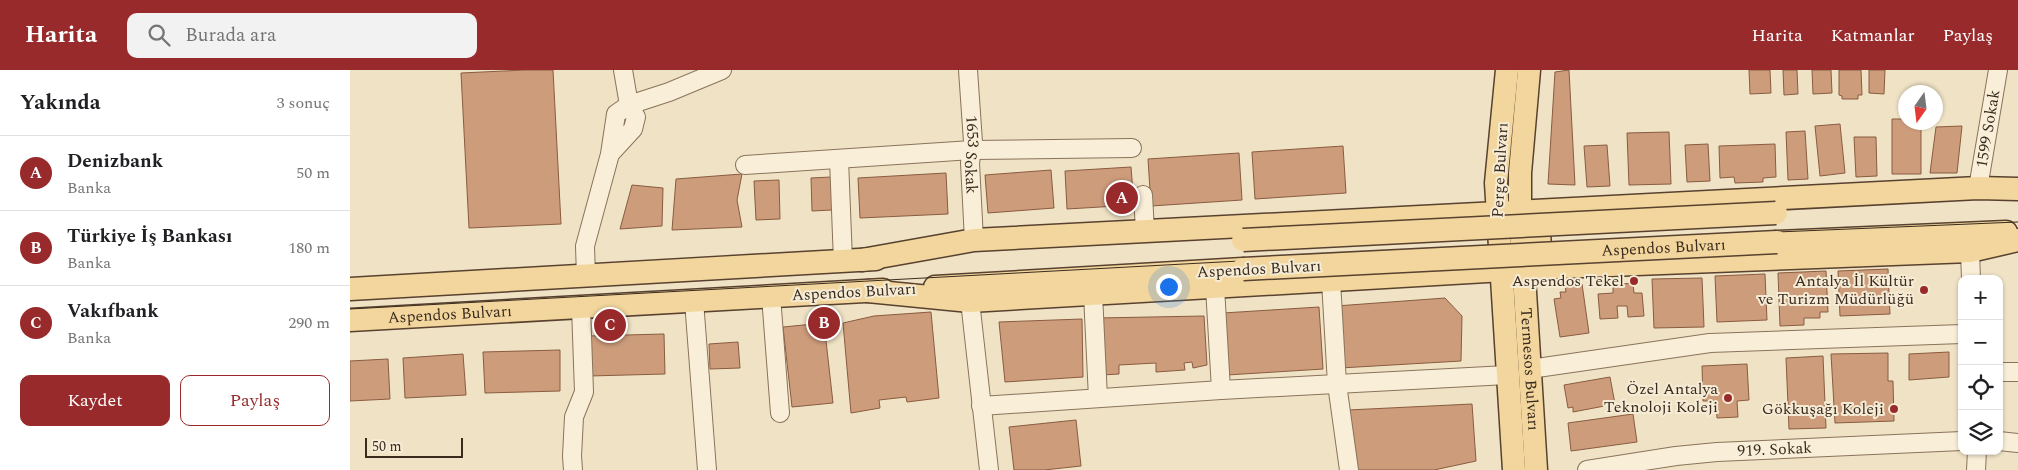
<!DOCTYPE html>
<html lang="tr">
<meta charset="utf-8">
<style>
body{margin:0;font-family:Spectral,serif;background:#f2f2f2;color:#202124}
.controls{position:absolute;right:15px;bottom:15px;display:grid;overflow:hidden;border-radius:10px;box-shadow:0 1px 4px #0004}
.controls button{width:45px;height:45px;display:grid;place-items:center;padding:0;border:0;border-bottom:1px solid #e0e0e0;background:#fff;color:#202124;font:25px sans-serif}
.compass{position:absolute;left:1548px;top:15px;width:45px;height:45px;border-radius:50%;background:#fff;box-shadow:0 1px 4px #0004;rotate:194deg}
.scale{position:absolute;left:15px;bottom:12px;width:98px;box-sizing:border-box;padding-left:5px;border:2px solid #3a2b1f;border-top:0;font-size:14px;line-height:18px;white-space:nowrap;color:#3a2b1f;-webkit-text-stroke:4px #f6ecd5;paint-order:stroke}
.you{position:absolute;left:818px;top:216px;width:18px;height:18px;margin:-12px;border:4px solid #fff;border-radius:50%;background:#1a73e8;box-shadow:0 0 0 8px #1a73e833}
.badge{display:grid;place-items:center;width:32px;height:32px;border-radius:50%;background:#992a2c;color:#fff;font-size:16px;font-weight:700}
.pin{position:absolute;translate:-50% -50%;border:2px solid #fff;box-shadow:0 1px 5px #0006}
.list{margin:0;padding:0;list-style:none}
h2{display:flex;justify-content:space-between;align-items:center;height:65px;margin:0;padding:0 20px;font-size:21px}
h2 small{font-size:16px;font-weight:400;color:#757577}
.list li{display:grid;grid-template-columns:32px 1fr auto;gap:15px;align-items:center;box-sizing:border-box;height:75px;padding:0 20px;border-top:1px solid #e0e0e0}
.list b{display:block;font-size:19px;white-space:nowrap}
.list p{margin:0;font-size:16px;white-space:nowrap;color:#757577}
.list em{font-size:16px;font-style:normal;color:#757577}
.actions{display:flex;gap:10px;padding:15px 20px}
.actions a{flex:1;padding:11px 0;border:1px solid #992a2c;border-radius:10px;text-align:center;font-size:18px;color:#992a2c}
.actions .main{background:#992a2c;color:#fff}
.icon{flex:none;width:28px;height:28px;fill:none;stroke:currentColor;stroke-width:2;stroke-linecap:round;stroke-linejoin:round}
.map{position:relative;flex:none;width:1668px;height:400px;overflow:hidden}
header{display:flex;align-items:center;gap:30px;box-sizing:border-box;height:70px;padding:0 25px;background:#992a2c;color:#fff}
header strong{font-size:24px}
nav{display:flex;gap:28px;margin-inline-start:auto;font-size:18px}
.search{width:350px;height:45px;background:#f2f2f2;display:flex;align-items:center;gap:12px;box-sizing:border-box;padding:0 18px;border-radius:10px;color:#757577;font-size:19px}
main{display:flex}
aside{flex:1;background:#fff}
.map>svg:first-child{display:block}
</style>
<header>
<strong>Harita</strong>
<div class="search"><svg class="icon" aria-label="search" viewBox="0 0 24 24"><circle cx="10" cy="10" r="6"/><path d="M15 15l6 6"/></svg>Burada ara</div>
<nav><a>Harita</a><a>Katmanlar</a><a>Paylaş</a></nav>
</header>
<main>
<aside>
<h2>Yakında<small>3 sonuç</small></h2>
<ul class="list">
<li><span class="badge">A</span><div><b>Denizbank</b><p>Banka</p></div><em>50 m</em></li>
<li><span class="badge">B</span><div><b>Türkiye İş Bankası</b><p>Banka</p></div><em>180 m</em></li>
<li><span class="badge">C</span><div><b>Vakıfbank</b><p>Banka</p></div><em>290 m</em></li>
</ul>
<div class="actions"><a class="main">Kaydet</a><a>Paylaş</a></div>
</aside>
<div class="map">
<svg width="1668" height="400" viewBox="0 0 1668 400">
<rect width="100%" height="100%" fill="#efe2c5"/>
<!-- building -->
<g fill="#cd9c7b" stroke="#895c40">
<path d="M175 0H203L211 154 119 158 111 3Z"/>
<path d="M1219 0 1225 115 1198 114 1205 2Z"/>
<path d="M1399 0H1420L1421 23 1400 24Z"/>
<path d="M1433 0H1447L1448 24 1434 25Z"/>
<path d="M1462 0H1481L1482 23 1463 24Z"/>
<path d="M1489 0H1511L1512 25H1508V29H1492V26L1489 25Z"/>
<path d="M1519 0H1535L1534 24 1519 23Z"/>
<path d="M1542 49H1556V52H1571V104H1542Z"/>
<path d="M1490 54 1495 103 1470 106 1465 56Z"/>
<path d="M1612 56 1607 103H1580L1586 57Z"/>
<path d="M1455 61 1458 109 1438 110 1436 62Z"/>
<path d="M1319 62 1321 114 1279 115 1277 63Z"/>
<path d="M1504 67H1526L1527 106 1506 107Z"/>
<path d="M1358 74 1360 111 1337 112 1335 75Z"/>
<path d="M1425 74 1426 107 1413 108V112L1385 113 1384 107 1370 108 1369 76Z"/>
<path d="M1257 75 1260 116 1237 117 1234 76Z"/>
<path d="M993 76 996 123 905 129 902 82Z"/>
<path d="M889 83 892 130 801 136 798 89Z"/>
<path d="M781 97 784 135 717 139 715 101Z"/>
<path d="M701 100 704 138 638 143 635 105Z"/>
<path d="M596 103 598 144 510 148 508 108Z"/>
<path d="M392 104 387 130 392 157 322 160 326 109Z"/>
<path d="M481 107 482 140 462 141 461 108Z"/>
<path d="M429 110 430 149 406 150 404 111Z"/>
<path d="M282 115 313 118 312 156 270 159Z"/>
<path d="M1538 199 1540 244 1490 246 1488 201Z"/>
<path d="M1476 201 1478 242H1470V248H1454V255L1430 256 1428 203Z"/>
<path d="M1415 204 1417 250 1367 252 1365 206Z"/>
<path d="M1352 208 1354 257 1304 258 1302 209Z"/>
<path d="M1283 213 1284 223H1292L1294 246 1278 247 1277 236H1267L1268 248 1250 249 1248 224 1263 223V215Z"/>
<path d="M1232 214 1239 263 1210 267 1204 229 1211 228 1210 222H1216L1215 216Z"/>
<path d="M1095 228 1112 246 1111 291 990 298 986 236Z"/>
<path d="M969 237 973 299 877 305 873 243Z"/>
<path d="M581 242 589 328 557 332 556 327 529 330 530 338 501 343 493 253 524 246Z"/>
<path d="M854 246 857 295 843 298 842 292 834 293 835 300 806 302V293L769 295V304L752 305 747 248Z"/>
<path d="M732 249 733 307 655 312 649 252Z"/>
<path d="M474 253 483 333 442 337 433 257Z"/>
<path d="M314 264 315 304 239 306 238 266Z"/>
<path d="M388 272 390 298 360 299 359 274Z"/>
<path d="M210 280V321L135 323 133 282Z"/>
<path d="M1599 282V307L1559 310V284Z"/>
<path d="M1538 283V311H1543L1544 351 1485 353 1481 284Z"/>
<path d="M113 284 116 325 55 328 53 288Z"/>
<path d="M1473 286 1476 358 1439 359 1436 288Z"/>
<path d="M38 289 40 329 0 331V291Z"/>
<path d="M1397 294 1399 330 1387 331 1388 347 1367 348 1366 331H1353L1352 296Z"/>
<path d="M1260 307 1265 334 1223 342V337L1218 338 1214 315Z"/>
<path d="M1122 334 1126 391 1084 400H1007L998 340Z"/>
<path d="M1283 344 1287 372 1221 381 1218 353Z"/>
<path d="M726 350 731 396 694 400H664L659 357Z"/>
</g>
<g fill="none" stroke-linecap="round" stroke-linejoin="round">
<defs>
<g id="minor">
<path d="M273 0 279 35 319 22 372 0"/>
<path id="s1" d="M618 0 623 72 620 93 624 170"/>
<path d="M489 89 493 191"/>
<path d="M395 95 622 80 782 78"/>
<path id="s2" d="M1628 118 1648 0"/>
<path d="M793 125 795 161"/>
<path d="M1620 181 1621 209"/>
<path d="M236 206 235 176 260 84 266 44 279 35 286 47 283 59 260 84"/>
<path d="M981 211 987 314 999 400"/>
<path d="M865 217 871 320"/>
<path d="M743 224 748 328"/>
<path d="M421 226 430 343"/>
<path d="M344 231 357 400"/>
<path d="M620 231 639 400"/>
<path d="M1180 299 1360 273 1612 264"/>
<path d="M1649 302H1668"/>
<path d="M631 336 871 320 1157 305"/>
<path d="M1649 371 1668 373"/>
<path d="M223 400 222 386 224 347 234 322 231 237"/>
<path id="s3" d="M1237 400 1326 386 1367 382 1612 371"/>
<path d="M1626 400 1627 381"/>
</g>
<g id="major">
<path d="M1157 0 1146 113 1164 400"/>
<path id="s4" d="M1179 0 1170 103V141L1186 400"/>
<path d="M1203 141 1196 144C1187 163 1188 171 1194 190L1204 195"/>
<path d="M1427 172 1656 162"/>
<path d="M512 190 624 170 1628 118 1668 119"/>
<path d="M585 217 893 199"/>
<path d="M0 219 526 189"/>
<path d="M518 221 620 231 1208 197 1620 181 1668 170"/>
<path id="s5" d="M0 250 533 220"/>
</g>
</defs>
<!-- minor casing -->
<use href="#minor" stroke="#8a735b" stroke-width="20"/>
<!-- major casing -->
<use href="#major" stroke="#58412f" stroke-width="25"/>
<!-- minor -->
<use href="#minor" stroke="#f9efd8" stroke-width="18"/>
<!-- major -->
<use href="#major" stroke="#f2d69d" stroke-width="22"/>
<!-- tram -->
<path stroke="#3a2b1f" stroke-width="1" d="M0 239 1427 162 1668 152"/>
<defs>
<g id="major-bridge">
<path d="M893 170 1426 143"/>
<path id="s6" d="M893 199 1427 172"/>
</g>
</defs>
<!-- major-bridge casing -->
<use href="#major-bridge" stroke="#58412f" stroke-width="25" stroke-linecap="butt"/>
<!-- major-bridge -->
<use href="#major-bridge" stroke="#f2d69d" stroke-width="22"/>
</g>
<!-- markers -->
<g fill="#992a2c" stroke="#f6ecd5" stroke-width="2">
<circle cx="1284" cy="211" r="5"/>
<circle cx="1574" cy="220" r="5"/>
<circle cx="1378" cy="328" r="5"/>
<circle cx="1544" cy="339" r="5"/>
</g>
<g text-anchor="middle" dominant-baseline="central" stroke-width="4" stroke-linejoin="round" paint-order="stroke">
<!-- street labels -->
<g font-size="16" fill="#3a2b1f" stroke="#f6ecd5">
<text stroke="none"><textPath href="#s2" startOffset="60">1599 Sokak</textPath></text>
<text stroke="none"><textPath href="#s1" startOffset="85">1653 Sokak</textPath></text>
<text transform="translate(1150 100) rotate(-87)">Perge Bulvarı</text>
<text stroke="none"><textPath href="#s6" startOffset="421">Aspendos Bulvarı</textPath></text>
<text transform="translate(909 199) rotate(-3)">Aspendos Bulvarı</text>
<text transform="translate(504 222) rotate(-3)">Aspendos Bulvarı</text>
<text stroke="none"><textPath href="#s5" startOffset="100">Aspendos Bulvarı</textPath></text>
<text stroke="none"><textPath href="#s4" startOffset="300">Termesos Bulvarı</textPath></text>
<text stroke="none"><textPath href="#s3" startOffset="189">919. Sokak</textPath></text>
</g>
<!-- poi labels -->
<g font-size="16" fill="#3a2b1f" stroke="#f6ecd5" text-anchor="end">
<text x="1274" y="211">Aspendos Tekel</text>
<text x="1564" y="211">Antalya İl Kültür<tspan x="1564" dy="18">ve Turizm Müdürlüğü</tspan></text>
<text x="1368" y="319">Özel Antalya<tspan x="1368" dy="18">Teknoloji Koleji</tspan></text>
<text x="1534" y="339">Gökkuşağı Koleji</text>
</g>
</g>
</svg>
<div class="controls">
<button>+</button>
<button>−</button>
<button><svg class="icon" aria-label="locate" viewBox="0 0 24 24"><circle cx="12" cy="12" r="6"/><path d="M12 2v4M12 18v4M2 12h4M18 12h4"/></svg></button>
<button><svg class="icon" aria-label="layers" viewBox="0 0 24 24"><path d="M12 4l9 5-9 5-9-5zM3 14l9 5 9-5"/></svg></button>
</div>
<svg class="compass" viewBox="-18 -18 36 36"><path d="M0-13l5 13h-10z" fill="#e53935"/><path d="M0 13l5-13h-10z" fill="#757577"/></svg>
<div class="scale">50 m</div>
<div class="you"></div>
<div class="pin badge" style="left:772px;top:128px">A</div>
<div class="pin badge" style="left:474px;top:253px">B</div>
<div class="pin badge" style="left:260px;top:255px">C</div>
</div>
</main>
